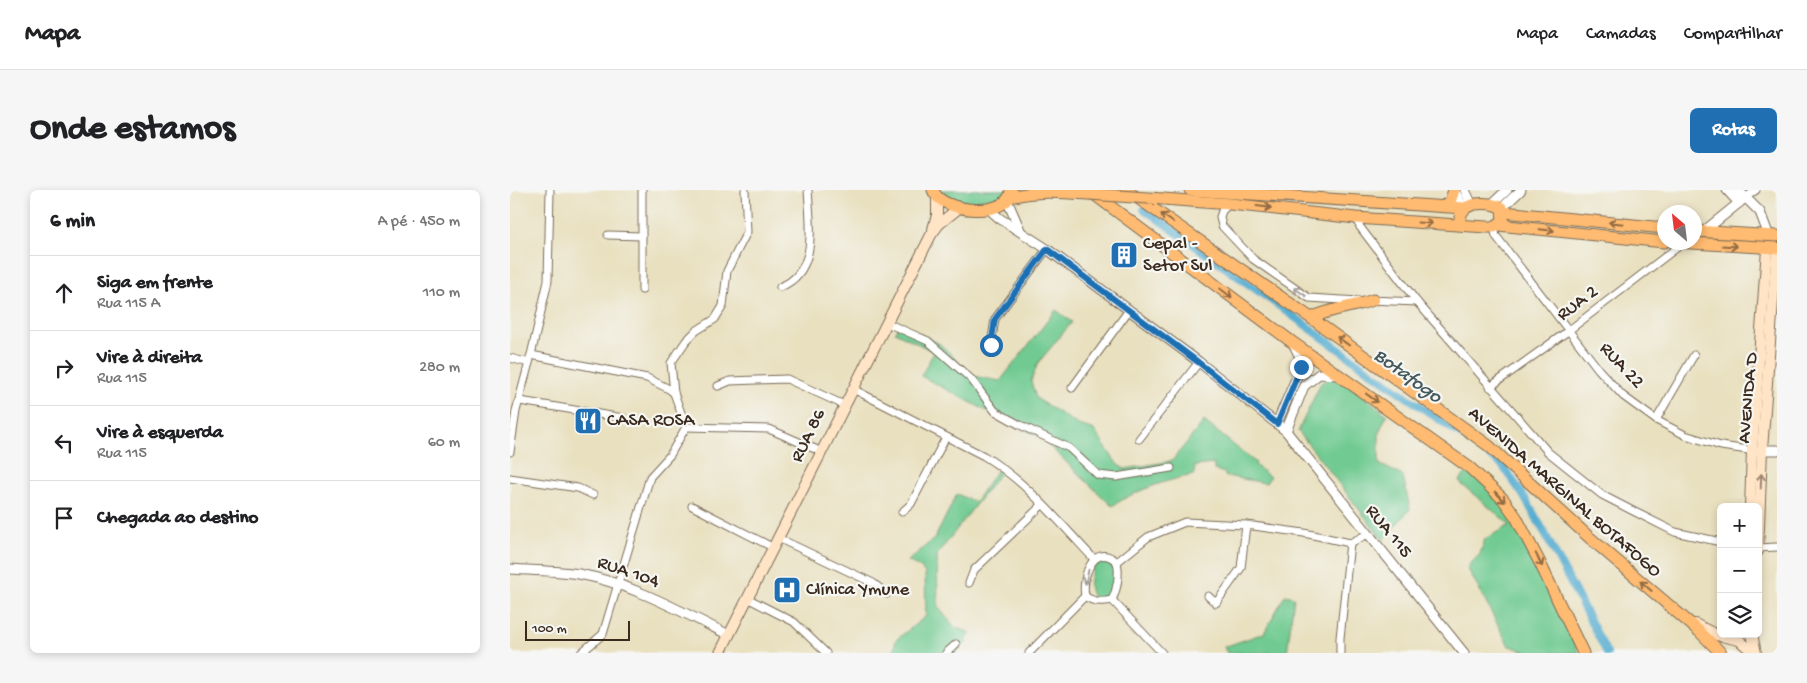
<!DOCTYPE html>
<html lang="pt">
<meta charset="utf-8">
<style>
body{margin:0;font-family:"Gochi Hand",sans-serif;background:#f6f6f6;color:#202124}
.controls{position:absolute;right:15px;bottom:15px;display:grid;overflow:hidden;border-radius:8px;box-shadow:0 2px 8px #0003}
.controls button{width:45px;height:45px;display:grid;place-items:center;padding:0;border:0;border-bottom:1px solid #e0e0e0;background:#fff;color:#202124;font:25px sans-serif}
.compass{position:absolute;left:1147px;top:15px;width:45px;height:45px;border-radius:50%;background:#fff;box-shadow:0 2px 8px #0003;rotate:332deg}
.scale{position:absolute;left:15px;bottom:12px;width:105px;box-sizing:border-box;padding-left:5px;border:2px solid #3b2a1e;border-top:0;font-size:14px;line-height:18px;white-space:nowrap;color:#3b2a1e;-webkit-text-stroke:4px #f6f6f2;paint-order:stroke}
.stop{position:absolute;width:15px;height:15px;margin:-11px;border:4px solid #1f6fb2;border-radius:50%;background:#fff}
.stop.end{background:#1f6fb2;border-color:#fff;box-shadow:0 1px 5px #0008}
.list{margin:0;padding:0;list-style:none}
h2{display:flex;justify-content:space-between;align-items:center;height:65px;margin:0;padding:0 20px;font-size:21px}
h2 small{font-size:16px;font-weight:400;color:#757577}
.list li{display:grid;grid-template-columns:32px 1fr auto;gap:15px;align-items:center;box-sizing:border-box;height:75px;padding:0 20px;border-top:1px solid #e0e0e0}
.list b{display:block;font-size:19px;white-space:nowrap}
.list p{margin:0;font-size:16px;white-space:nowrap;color:#757577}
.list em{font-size:16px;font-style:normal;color:#757577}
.icon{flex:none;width:28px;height:28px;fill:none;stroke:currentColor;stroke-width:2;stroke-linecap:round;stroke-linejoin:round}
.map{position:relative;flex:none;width:1267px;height:463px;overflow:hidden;border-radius:8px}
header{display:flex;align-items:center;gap:30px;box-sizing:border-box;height:70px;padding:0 25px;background:#fff;border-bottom:1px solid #e0e0e0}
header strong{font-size:24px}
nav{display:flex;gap:28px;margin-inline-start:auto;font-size:18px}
.intro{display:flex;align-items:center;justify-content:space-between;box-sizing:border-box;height:120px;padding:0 30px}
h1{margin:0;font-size:35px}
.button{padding:12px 22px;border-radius:8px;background:#1f6fb2;color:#fff;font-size:18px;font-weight:700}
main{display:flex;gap:30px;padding:0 30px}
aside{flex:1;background:#fff;border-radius:8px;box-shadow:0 2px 8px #0003}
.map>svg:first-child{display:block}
</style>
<header>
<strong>Mapa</strong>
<nav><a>Mapa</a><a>Camadas</a><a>Compartilhar</a></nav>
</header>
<div class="intro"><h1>Onde estamos</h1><a class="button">Rotas</a></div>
<main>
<aside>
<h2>6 min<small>A pé · 450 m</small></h2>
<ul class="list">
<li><svg class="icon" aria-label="ahead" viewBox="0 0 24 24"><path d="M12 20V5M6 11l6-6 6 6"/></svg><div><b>Siga em frente</b><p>Rua 115 A</p></div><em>110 m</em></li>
<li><svg class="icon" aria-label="right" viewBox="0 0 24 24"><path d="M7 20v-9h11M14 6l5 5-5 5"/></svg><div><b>Vire à direita</b><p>Rua 115</p></div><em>280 m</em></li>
<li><svg class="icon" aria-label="left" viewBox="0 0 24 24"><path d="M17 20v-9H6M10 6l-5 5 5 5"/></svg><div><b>Vire à esquerda</b><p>Rua 115</p></div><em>60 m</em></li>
<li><svg class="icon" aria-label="arrive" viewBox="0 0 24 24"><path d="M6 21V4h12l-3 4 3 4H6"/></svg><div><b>Chegada ao destino</b></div></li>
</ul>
</aside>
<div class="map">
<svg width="1267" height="463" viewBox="0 0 1267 463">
<rect width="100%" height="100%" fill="#f6f6f2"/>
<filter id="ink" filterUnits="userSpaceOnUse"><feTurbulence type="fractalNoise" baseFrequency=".02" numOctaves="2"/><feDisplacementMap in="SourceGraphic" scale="10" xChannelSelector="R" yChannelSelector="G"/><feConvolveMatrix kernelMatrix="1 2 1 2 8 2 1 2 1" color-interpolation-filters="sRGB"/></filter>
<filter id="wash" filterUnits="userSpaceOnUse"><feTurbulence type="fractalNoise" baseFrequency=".0096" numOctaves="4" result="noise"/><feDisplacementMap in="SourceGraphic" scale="20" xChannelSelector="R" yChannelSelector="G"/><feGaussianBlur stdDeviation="1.12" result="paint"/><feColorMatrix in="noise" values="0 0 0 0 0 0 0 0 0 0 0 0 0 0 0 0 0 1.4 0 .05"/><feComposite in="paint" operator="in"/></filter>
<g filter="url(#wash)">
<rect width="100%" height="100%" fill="#e9e0bf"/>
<!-- green -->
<g fill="#70ca91" stroke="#567a58">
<path d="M428 0H497L495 7 476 15 431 6Z"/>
<path d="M546 120 562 132 528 173 521 191 526 208 568 235 583 239 608 275 615 279 662 271 694 231 746 273 745 275 760 287 756 293 715 286V283L704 280V274L685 276 684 285C655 290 627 300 602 316L529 246 488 227 411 186 424 162 385 142 389 133 430 154 463 186 490 191Z"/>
<path d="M819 188H832L877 225 869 242V274L893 286 900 319 873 350 788 241 811 193Z"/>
<path d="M960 278 993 309 1069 463H1021L999 456 957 377 970 364 975 349 1000 335 949 292Z"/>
<path d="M487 280 490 283 427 365 428 417 445 437 461 443 455 450 457 452 446 463H383L386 450 416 426 415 383 411 378 398 371 425 348 447 304 465 312Z"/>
<path d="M595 371C611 375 605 390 602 402L595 408 583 407C577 400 579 379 587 374 589 372 592 372 595 371Z"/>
<path d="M775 405 784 407 777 463H717L714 457 754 443Z"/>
</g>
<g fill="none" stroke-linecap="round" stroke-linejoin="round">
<!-- canal -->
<path stroke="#52acd0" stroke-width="8" d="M634 19 862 183 956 248 992 275 1013 305 1032 338 1097 463"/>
</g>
</g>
<g filter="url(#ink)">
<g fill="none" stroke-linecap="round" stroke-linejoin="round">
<defs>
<g id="minor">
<path d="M1235 8 1246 0"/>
<path d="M719 14 712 21 710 27 712 36 743 69 799 108 849 111"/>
<path d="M846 28 850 37 907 112 1038 262 1092 305 1125 322 1165 342 1211 352"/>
<path d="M984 37 986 46 1089 180 1113 206 1146 230 1175 245 1211 256 1245 261"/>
<path d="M98 45 132 46"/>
<path d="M270 97C309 82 300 34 298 0"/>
<path d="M132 100V0"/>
<path d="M860 110 907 112"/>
<path d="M377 133 418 151 461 189 485 221 510 235 559 258 588 285 606 287 661 278"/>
<path d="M481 155 485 129 537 59"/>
<path d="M21 165 137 188 159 199 164 203"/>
<path d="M0 168 19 173"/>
<path d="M208 196 220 191 277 189 334 215"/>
<path d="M980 197 1058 141 1173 53"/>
<path d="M562 198 619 120"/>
<path d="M343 199 474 266C517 292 550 333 584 369"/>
<path d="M10 211 113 228"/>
<path d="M1146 230 1184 165"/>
<path d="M176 237 259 239 312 262"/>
<path d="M629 249 689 172"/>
<path d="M0 262 6 221 21 165 38 91 40 0"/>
<path d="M0 288 68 298 83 305"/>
<path d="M182 316 264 358"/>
<path d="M392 322 401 314 436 247"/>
<path d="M268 348 363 393 377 404"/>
<path d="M1248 358 1267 357"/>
<path d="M607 372 638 347 675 332 736 335 794 343 840 353 858 344"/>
<path d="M459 393 464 380 532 315"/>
<path d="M575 406C571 387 584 351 607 372 610 384 607 400 602 410"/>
<path d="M575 406C582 412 593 412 602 410"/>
<path d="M698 406 706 413 731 378 736 335"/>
<path d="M237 408 284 432 316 463"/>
<path d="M602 410 652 463"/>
<path d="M71 463 93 444 140 287 160 265 176 237 164 203 161 173 176 151 186 141 205 129 213 116 217 81 237 42 235 0"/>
<path d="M436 463 446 454"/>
<path d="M519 463 575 406"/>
<path d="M830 463V448L840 353"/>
</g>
<g id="tertiary">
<path d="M944 0 954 18"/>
<path d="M955 0 962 15"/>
<path d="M1217 0 1229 13"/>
<path d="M1228 0 1250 22 1259 46"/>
<path d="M497 10 510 40"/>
<path d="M982 14 997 0"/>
<path d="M992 18 1011 0"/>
<path d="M479 19 489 28 537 59 689 172 776 241 954 463"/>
<path d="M1193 42 1235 8"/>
<path d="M767 233 791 177 789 165 784 155"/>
<path d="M776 241 794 196 809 184 828 185"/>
<path d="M1252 260H1267"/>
<path d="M0 379C23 381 47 380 69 384 123 394 170 421 219 445"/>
</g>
<g id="secondary">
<path d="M423 39 427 25V8"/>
<path d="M1240 317 1242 261 1257 59"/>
<path d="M1248 361 1252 260 1267 58"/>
<path d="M1185 434 1207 445 1229 450 1244 463"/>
<path d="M1242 444 1246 463"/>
<path d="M210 463 421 45 429 34 450 17"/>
</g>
<g id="primary">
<path d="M423 0C430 23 500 29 501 0"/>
<path d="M616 0 801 128 979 256 1080 348 1189 441 1211 463"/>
<path d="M680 0 954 18"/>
<path d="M581 2 782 152 960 278 993 309 1006 327 1030 373 1073 463"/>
<path d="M500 7C528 0 550 2 579 4"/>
<path d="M653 9 720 14 846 28 976 37H984L993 31 992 18C978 10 947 11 950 33L953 35"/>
<path d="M933 16 940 12 944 0"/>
<path d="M993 22 1154 38"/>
<path d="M988 35 1154 52"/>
<path d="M1184 41 1267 46"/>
<path d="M1164 52 1267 58"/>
<path d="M801 128C822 118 841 118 863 110"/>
</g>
</defs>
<!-- minor casing -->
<use href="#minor" stroke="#786a56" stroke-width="9"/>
<!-- tertiary casing -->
<use href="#tertiary" stroke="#786a56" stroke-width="11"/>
<!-- secondary casing -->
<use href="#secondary" stroke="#786a56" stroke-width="12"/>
<!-- primary casing -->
<use href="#primary" stroke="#786a56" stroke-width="13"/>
<!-- minor -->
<use href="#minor" stroke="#fff" stroke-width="7"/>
<!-- tertiary -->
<use href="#tertiary" stroke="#fff" stroke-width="9"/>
<!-- secondary -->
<use href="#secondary" stroke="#ffe4c6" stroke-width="10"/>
<!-- primary -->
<use href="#primary" stroke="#ffbb71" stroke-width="11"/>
<defs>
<path id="primary-bridge" d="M579 4 653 9"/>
</defs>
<!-- primary-bridge casing -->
<use href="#primary-bridge" stroke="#786a56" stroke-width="13" stroke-linecap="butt"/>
<!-- primary-bridge -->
<use href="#primary-bridge" stroke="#ffbb71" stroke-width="11"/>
</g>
<!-- one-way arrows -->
<defs><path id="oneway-shaft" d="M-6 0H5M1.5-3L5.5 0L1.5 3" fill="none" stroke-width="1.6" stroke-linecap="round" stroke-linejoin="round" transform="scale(1.25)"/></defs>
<g stroke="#936b43">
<use href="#oneway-shaft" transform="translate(754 17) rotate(7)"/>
<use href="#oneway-shaft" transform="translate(657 28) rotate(-145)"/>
<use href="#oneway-shaft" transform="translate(915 33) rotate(4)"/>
<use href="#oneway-shaft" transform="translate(1106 33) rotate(-174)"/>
<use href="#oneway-shaft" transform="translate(1037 40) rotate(6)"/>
<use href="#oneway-shaft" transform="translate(1220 56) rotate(4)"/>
<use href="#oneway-shaft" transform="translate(716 103) rotate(37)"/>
<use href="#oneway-shaft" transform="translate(833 151) rotate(-144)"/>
<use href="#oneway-shaft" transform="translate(862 208) rotate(36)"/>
<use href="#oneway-shaft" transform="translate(990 307) rotate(47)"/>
<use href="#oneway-shaft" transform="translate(1029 370) rotate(64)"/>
<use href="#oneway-shaft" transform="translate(1136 396) rotate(-139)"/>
</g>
<g stroke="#a79f9a">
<use href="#oneway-shaft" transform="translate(790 102) rotate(-146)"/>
<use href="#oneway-shaft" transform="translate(577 387) rotate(102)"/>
</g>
<use stroke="#9d8772" href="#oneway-shaft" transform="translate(1251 291) rotate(-88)"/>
</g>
<g fill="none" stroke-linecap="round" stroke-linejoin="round" filter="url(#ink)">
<!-- route -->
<path stroke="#1f6fb2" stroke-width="6" d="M481 155 485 129 537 59 688 172 767 234 791 177"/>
</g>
<!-- icons -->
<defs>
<symbol id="building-square" viewBox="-11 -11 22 22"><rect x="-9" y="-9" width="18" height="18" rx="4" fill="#1f6fb2" stroke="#f6f6f2"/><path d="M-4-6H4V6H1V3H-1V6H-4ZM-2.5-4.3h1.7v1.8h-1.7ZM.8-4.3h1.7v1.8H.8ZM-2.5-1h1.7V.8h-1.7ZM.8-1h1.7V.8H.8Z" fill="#fff"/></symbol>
<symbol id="restaurant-square" viewBox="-11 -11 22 22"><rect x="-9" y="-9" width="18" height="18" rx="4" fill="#1f6fb2" stroke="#f6f6f2"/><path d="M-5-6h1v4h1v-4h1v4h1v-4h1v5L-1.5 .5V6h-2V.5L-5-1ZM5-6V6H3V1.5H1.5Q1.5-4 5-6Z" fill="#fff"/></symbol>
<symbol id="hospital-square" viewBox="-11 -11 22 22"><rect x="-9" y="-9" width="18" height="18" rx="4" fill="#1f6fb2" stroke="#f6f6f2"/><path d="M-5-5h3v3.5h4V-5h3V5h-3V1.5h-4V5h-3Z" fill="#fff"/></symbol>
</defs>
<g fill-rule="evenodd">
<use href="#building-square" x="598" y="49" width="32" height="32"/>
<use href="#restaurant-square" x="62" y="215" width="32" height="32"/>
<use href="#hospital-square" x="261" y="384" width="32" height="32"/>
</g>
<g text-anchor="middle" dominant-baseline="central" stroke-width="4.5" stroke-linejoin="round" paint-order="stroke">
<!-- poi labels -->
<g font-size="19" fill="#3b2a1e" stroke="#f6f6f2" text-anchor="start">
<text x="633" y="54">Cepal -<tspan x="633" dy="22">Setor Sul</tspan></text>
<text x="97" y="231">CASA ROSA</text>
<text x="296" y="400">Clínica Ymune</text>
</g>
<!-- street labels -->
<g font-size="19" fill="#3b2a1e" stroke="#f6f6f2">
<text transform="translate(1068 114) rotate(-37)">RUA 2</text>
<text transform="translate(1111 176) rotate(47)">RUA 22</text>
<text transform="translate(1239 208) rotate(-85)">AVENIDA D</text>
<text transform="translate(299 246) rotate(-64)">RUA 86</text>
<text transform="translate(1054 303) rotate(41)">AVENIDA MARGINAL BOTAFOGO</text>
<text transform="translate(878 342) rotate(51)">RUA 115</text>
<text transform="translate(118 383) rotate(19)">RUA 104</text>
</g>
<!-- water labels -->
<g font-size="20" font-style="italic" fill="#43585c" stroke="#f6f6f2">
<text transform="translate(897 187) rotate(36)">Botafogo</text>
</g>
</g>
</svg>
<div class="controls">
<button>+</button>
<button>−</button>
<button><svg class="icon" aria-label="layers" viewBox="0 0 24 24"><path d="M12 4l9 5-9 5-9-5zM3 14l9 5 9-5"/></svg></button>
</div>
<svg class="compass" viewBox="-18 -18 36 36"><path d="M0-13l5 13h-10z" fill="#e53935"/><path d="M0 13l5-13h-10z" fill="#757577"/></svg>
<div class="scale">100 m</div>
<div class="stop" style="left:481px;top:155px"></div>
<div class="stop end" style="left:791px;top:177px"></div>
</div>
</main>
